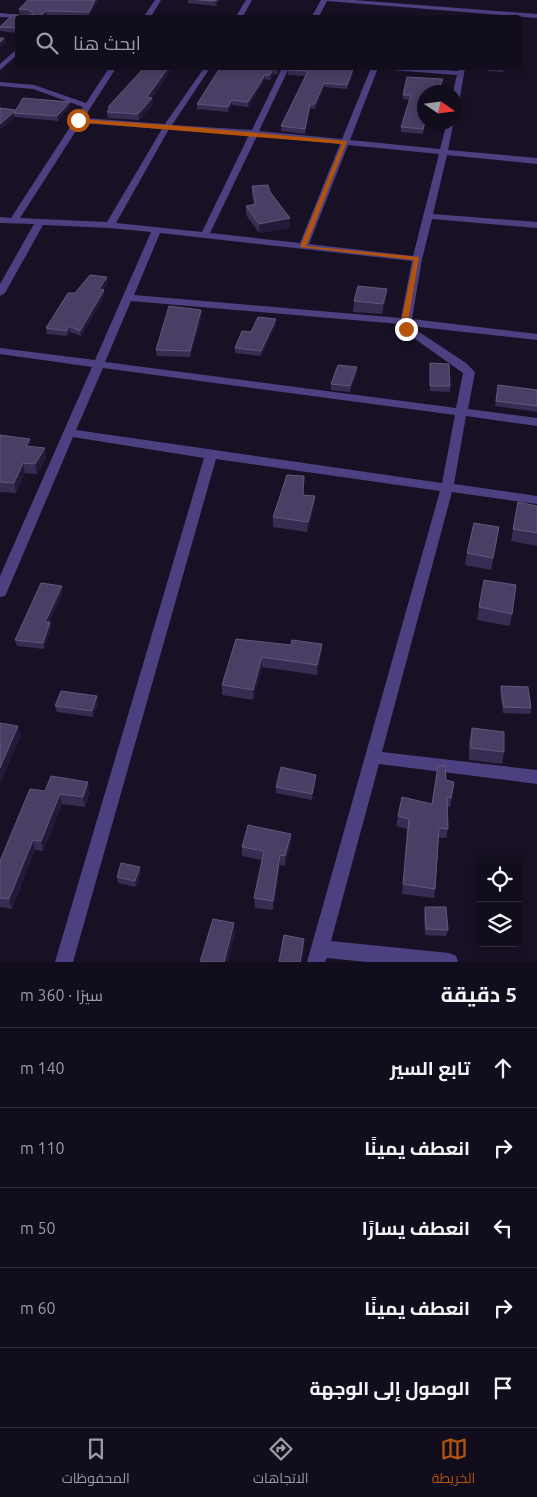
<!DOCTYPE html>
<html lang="ar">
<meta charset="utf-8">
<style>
body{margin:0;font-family:Ubuntu,Cairo,sans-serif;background:#1b1625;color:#f1f3f6;direction:rtl}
.controls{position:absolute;right:15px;bottom:15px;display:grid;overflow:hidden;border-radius:5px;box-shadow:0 2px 8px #0003}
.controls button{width:45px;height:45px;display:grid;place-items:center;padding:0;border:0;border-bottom:1px solid #312d3b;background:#120d1c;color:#f1f3f6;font:25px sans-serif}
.compass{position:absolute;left:417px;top:85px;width:45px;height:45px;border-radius:50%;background:#120d1c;box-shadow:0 2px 8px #0003;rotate:103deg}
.stop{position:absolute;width:15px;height:15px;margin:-11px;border:4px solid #b45309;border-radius:50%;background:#fff}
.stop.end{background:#b45309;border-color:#fff;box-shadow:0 1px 5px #0008}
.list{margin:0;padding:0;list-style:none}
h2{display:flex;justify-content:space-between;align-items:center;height:65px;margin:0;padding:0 20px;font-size:21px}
h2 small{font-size:16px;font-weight:400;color:#9c9ca3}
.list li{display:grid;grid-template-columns:32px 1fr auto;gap:15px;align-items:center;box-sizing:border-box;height:80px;padding:0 20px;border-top:1px solid #312d3b}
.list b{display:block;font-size:19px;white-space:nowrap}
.list em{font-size:16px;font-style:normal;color:#9c9ca3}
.icon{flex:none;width:28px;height:28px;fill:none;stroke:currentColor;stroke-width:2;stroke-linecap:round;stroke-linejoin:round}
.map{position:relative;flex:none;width:537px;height:962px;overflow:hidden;direction:ltr}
.search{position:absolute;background:#120d1c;box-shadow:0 2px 8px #0003;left:15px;right:15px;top:15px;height:55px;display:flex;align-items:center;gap:12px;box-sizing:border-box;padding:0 18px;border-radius:5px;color:#9c9ca3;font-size:19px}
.sheet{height:465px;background:#120d1c}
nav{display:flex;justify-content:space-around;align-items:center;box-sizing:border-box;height:70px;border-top:1px solid #312d3b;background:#120d1c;font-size:14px;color:#9c9ca3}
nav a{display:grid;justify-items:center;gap:2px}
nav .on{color:#b45309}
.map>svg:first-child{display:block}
</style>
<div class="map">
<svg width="537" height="962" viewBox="0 0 537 962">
<rect width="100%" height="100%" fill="#181125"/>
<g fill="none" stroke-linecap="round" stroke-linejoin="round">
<!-- minor -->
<g fill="#4c4081" fill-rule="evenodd">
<path d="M155 0H161L150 18H143Z"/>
<path d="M246 0H252L242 18H235Z"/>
<path d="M321 0H354L537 14V18L327 1 318 18H311Z"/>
<path d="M0 13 30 16 33 18 0 17Z"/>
<path d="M18 48V54L0 70V64Z"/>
<path d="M109 68H116L84 118 165 124 204 68H210L172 125 252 130 282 68H289L259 131 342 139 371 68H378L350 140 440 149 447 122 454 121 448 150 537 158V164L447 155 433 214 537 222V228L432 219 422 259 412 319 537 334V340L410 326 466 363 475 372 468 409 537 418V426L466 416 454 484 537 496V504L452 492 382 752 537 770V784L379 764 331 941 449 953 456 956 458 962H367L327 958 325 962H307L440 491 216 459 73 962H55L204 458 73 437 7 592 5 596 0 597V576L92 367 0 354V348L95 360 151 232 110 228 43 225 5 293 0 296V284L34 224 0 223V217L11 218 83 107 33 89 0 86V82L34 85 86 103ZM81 123 162 129 107 222 20 218ZM169 129 249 135 202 232 116 223ZM257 136 340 144 300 243 210 233ZM348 145 439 154 413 256 309 244ZM160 233 412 261 401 318 134 295ZM131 301 400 324 401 329 463 373 456 408 105 362ZM103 368 455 415 442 483 76 430Z"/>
<path d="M387 68H414L458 71 459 68H465L458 108 454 110 453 92 457 75 391 70Z"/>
</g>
</g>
<!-- wall -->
<g fill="#392c52">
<path d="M28 0H98L89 16 47 15 44 18H18V33L0 31V26L12 15H31L19 13V9Z"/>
<path d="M188 0H220L216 6 188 3Z"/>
<path d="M126 68H169V73L152 98 153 104 139 120 108 118 107 112 108 110V107L143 69Z"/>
<path d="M248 68H280L277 74H273L270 80 265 79 248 107 232 105 228 112 197 109V104Z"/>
<path d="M487 68H504L503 72 487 71Z"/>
<path d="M353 69V74L347 89 324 87 315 109 310 108 305 134 281 131V126L306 76 288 75V70Z"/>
<path d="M443 79V84L424 92V122H425L423 134 401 132V127L410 100 403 99V95Z"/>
<path d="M70 106 58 121 14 117 0 130 16 110Z"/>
<path d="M252 186 290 228 259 233 246 215V206L254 205 252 196Z"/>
<path d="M107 277 108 283 103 290H104V296L81 336 70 332 67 336 47 334 46 328 75 293Z"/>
<path d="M386 300 382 314 353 312 354 301Z"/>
<path d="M201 310 202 316 190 357 157 356 156 350Z"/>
<path d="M276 319V325L261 356 235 353V348L251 332Z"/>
<path d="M430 363 450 386V392L430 391Z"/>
<path d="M357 367V373L350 392 331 390V384Z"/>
<path d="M498 385 537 390V412L495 406Z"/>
<path d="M0 435 31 446 46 458 37 474 25 473 16 493 0 492Z"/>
<path d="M304 476 303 495 315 496V505L307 532 273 527V517Z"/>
<path d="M518 502 537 506V546L511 541Z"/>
<path d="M497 539 491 570 465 565 467 553Z"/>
<path d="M484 580 512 614 510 626 477 620Z"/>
<path d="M63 592 49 622H50L51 628 44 649 17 646 15 640Z"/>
<path d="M236 639 291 645 322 644 321 654 317 675 262 667 253 700 222 695V685Z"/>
<path d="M501 686 531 708 530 714 503 713 500 692Z"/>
<path d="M98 703 93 717 57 712 55 706Z"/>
<path d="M472 728 504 752 502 764 469 760V740Z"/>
<path d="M446 780 454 782 450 807H447L448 829 446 838H438L435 889 434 898 402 894 407 829 396 826 398 816 432 804Z"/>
<path d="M315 782 312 800 276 793V787Z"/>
<path d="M45 791 90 792 85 807 62 804 43 851 35 850 12 909 0 907V861Z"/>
<path d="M291 843 285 866 280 865 273 910 255 908 254 898 262 860 242 856V847Z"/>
<path d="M140 867 141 873 136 887 118 883 117 877Z"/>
<path d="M425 907 448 930 446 936 425 935 424 913Z"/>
</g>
<!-- shaded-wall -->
<g fill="#241938">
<path d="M95 0H98L89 16V12Z"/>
<path d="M217 0H220L216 6 215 1Z"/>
<path d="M46 11 47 15 44 18H38Z"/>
<path d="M4 38 5 43 0 47V42Z"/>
<path d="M168 68 169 73 149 102 152 98 153 104 139 120 138 114 147 97Z"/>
<path d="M278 68H280L277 74V69Z"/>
<path d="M273 69V74L270 80V75Z"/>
<path d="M353 69V74L347 89V85Z"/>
<path d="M265 75V79L248 107V102Z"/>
<path d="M443 79V84L439 92H437Z"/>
<path d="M324 83V87L315 109V104Z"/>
<path d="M232 100V105L228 112V107Z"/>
<path d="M70 102V106L58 121 57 116Z"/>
<path d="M310 104V108L305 134V129Z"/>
<path d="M15 111 14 113V117L0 130V124Z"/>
<path d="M290 218V228L259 233V224Z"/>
<path d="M107 277 108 283 99 295V289Z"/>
<path d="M387 289 386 300 382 314 383 304Z"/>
<path d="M104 290V296L81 336 80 331Z"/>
<path d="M201 310 202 316 190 357V351Z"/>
<path d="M276 319V325L261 356V351Z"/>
<path d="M69 326 70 332 67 336V331Z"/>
<path d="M357 367V373L350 392V386Z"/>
<path d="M30 439 32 450 26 446Z"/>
<path d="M45 448 46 458 37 474 35 464Z"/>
<path d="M23 463 25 473 16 493 14 483Z"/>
<path d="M315 496V505L307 532 308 522Z"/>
<path d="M62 586 63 592 46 628 45 622Z"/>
<path d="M50 622 51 628 44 649 43 643Z"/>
<path d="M322 644 321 654 317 675V665Z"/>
<path d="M262 657V667L253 700V690Z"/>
<path d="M97 696 98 703 93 717 92 711Z"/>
<path d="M18 726 21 736 0 784V768Z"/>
<path d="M316 775 315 782 312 800V794Z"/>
<path d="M88 782 90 792 85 807 83 797Z"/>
<path d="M60 794 62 804 43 851 41 841Z"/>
<path d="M291 834V843L285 866V856Z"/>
<path d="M33 840 35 850 12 909 9 899Z"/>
<path d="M280 855V865L273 910V901Z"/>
<path d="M140 867 141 873 136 887 135 881Z"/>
<path d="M234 923 235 935 228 962H224Z"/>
<path d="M304 939V951L302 962H300Z"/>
</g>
<!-- building -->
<g fill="#4b3e64" stroke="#63567c">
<path d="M28 0H95L89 12 46 11 38 18H18V28L0 27 12 15H34L30 10 19 9Z"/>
<path d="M199 0H217L215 1Z"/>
<path d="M0 38H4L0 42Z"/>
<path d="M144 68H168L147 97 152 98 138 114 107 112 111 107H108Z"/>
<path d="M220 68H278L277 69H273L270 75H265L248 102 232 100 228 107 197 104Z"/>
<path d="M289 68H337L353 69 347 85 324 83 315 104H310L305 129 281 126 308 71 288 70Z"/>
<path d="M407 77 443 79 437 92H424L425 122 423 129 401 127 411 95H403Z"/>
<path d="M23 98 70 102 57 116 14 113 15 111 0 124V108L16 110Z"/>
<path d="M268 185 270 192 290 218 259 224 246 206 256 204 252 186Z"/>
<path d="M90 275 107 277 99 289 104 290 80 331 69 326 67 331 46 328 68 293H75Z"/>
<path d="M358 286 387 289 383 304 354 301Z"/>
<path d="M169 306 201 310 190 351 156 350Z"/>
<path d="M258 317 276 319 261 351 235 348 242 331 251 332Z"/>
<path d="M430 363 449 364 450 386H430Z"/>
<path d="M338 365 357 367 350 386 331 384Z"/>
<path d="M498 385 537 390V406L496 401Z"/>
<path d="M0 435 30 439 26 446 45 448 35 464 23 463 14 483 0 482Z"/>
<path d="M287 475 304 476 303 495 315 496 308 522 273 517Z"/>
<path d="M518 502 537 506V533L513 529Z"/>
<path d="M474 523 499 527 493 558 467 553Z"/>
<path d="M484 580 516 585 512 614 479 607Z"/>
<path d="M41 583 62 586 45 622H50L43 643 15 640Z"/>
<path d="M236 639 291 645 292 640 322 644 317 665 262 657 253 690 222 685Z"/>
<path d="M501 686 528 687 531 708 504 707Z"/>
<path d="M61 691 97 696 92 711 55 706Z"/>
<path d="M0 723 18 726 0 768Z"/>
<path d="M472 728 504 732V752L471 748Z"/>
<path d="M438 766H445L446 780 454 782 451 798 447 797 448 829 439 828 435 889 403 884 409 819 398 816 402 797 432 804Z"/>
<path d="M281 767 316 775 312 794 276 787Z"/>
<path d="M51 776 88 782 83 797 60 794 41 841 33 840 9 899 0 898V861L30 789 45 791Z"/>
<path d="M248 825 291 834 285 856 280 855 273 901 254 898 264 851 242 847Z"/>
<path d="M121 863 140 867 135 881 117 877Z"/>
<path d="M425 907H446L448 930 426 929Z"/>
<path d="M213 919 234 923 224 962H200Z"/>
<path d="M284 935 304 939 300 962H279Z"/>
</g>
<!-- route -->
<path fill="#b45309" d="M78 119 168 125 347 141 306 246 419 257 408 322 410 329 404 330 401 322 414 260 300 247 342 144 76 122Z"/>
</svg>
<div class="controls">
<button><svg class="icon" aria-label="locate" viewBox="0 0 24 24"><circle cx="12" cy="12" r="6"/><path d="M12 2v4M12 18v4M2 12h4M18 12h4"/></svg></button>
<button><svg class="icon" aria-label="layers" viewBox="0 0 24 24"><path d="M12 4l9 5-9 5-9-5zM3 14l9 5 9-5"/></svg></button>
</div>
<svg class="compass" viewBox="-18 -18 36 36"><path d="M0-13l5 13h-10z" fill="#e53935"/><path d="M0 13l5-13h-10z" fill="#9c9ca3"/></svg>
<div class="stop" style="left:78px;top:120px"></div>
<div class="stop end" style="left:406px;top:329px"></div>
<div class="search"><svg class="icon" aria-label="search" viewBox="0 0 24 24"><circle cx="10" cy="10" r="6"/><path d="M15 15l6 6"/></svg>ابحث هنا</div>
</div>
<section class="sheet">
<h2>5 دقيقة<small>سيرًا · 360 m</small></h2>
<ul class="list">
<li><svg class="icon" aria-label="ahead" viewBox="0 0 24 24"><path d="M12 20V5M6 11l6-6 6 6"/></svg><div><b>تابع السير</b></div><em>140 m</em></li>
<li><svg class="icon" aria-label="right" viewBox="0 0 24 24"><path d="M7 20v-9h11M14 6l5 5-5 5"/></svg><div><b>انعطف يمينًا</b></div><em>110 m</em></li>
<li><svg class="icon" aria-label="left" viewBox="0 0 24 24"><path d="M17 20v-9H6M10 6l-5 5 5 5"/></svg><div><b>انعطف يسارًا</b></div><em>50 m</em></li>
<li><svg class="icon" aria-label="right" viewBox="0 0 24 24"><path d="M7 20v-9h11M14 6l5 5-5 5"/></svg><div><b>انعطف يمينًا</b></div><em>60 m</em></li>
<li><svg class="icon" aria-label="arrive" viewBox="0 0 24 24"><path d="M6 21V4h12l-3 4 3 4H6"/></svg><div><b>الوصول إلى الوجهة</b></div></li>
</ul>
</section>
<nav>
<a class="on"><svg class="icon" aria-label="map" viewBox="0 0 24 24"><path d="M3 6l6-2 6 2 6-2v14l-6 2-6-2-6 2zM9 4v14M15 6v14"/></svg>الخريطة</a>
<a><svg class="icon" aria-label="directions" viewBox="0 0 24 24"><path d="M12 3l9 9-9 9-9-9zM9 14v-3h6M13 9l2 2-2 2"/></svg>الاتجاهات</a>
<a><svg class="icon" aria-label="saved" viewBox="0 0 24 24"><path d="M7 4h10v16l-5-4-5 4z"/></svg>المحفوظات</a>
</nav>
